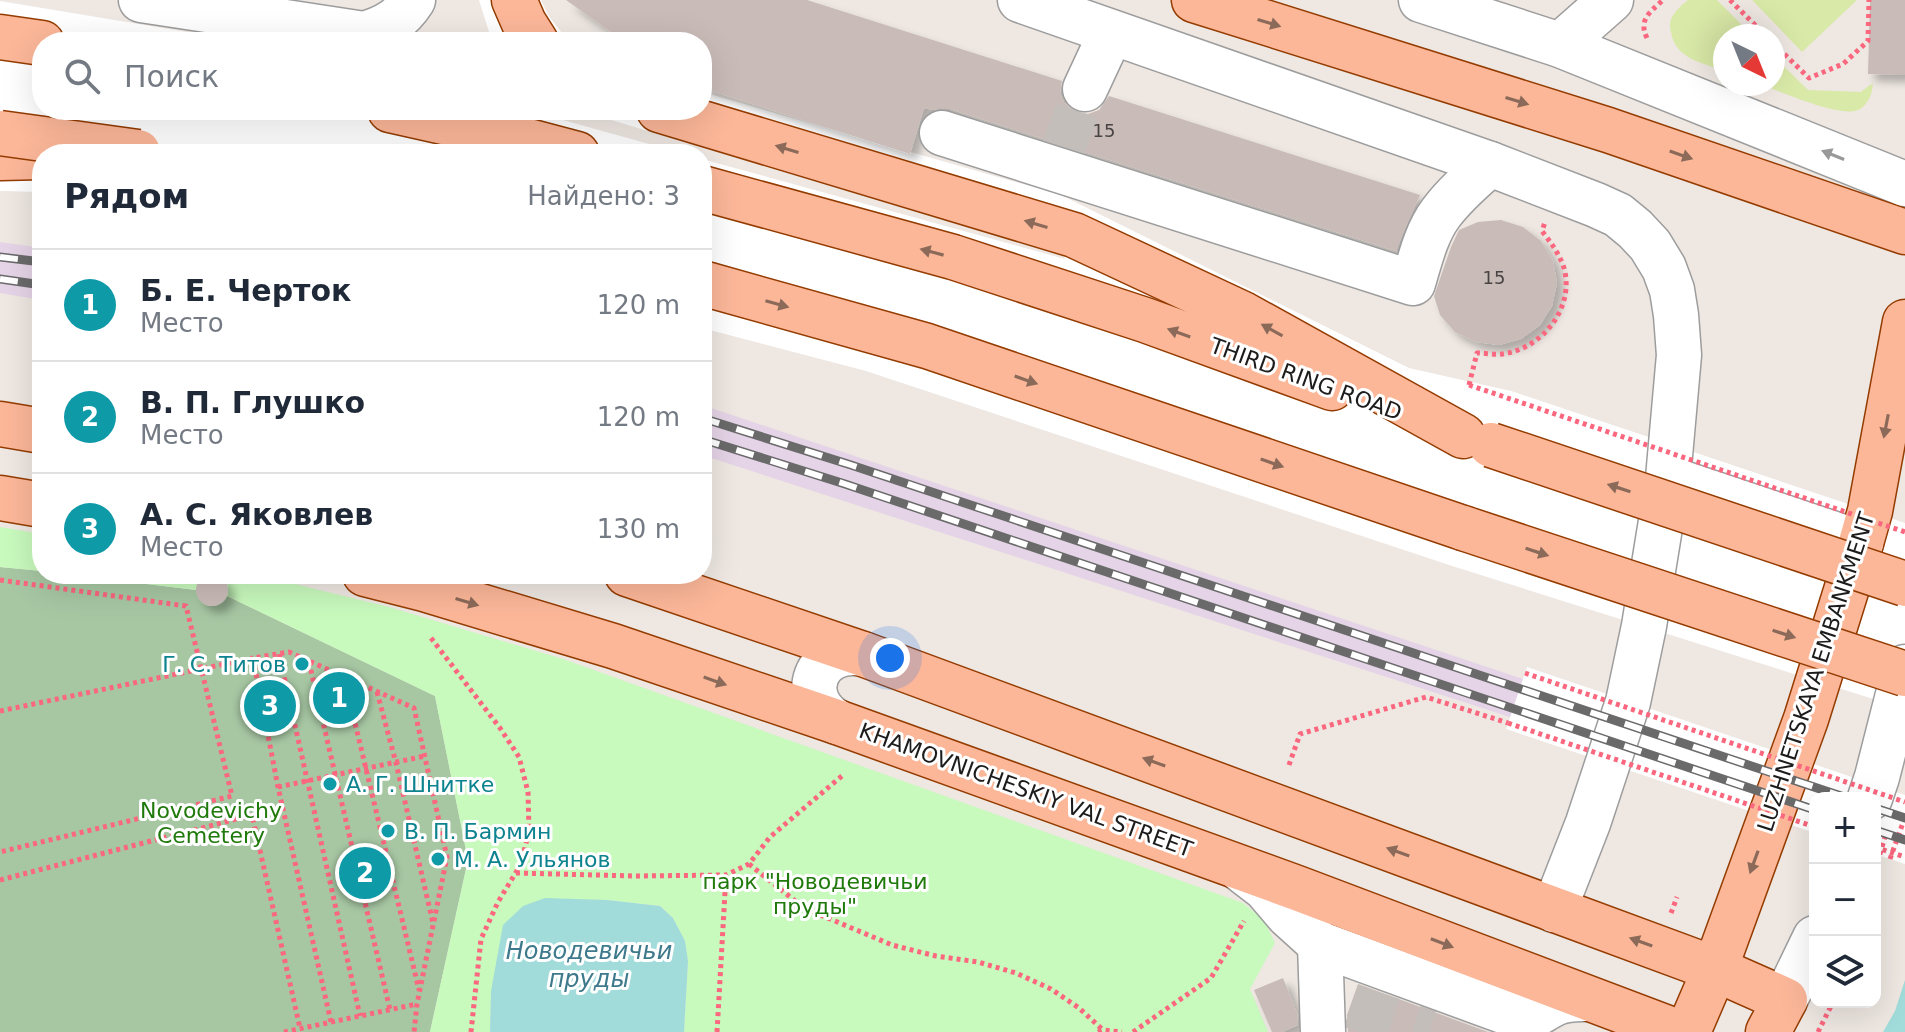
<!DOCTYPE html>
<html lang="ru">
<meta charset="utf-8">
<style>
body{margin:0;font-family:"DejaVu Sans",sans-serif;background:#f6f6f7;color:#1f2937}
.controls{position:absolute;right:24px;bottom:24px;display:grid;overflow:hidden;border-radius:16px;box-shadow:0 8px 32px #0002}
.controls button{width:72px;height:72px;display:grid;place-items:center;padding:0;border:0;border-bottom:2px solid #e0e1e3;background:#fff;color:#1f2937;font:40px sans-serif}
.compass{position:absolute;left:1713px;top:24px;width:72px;height:72px;border-radius:50%;background:#fff;box-shadow:0 8px 32px #0002;rotate:137deg}
.you{position:absolute;left:890px;top:658px;width:28px;height:28px;margin:-20px;border:6px solid #fff;border-radius:50%;background:#1a73e8;box-shadow:0 0 0 12px #1a73e833}
.badge{display:grid;place-items:center;width:52px;height:52px;border-radius:50%;background:#c80035;color:#fff;font-size:26px;font-weight:700}
.pin{position:absolute;translate:-50% -50%;border:4px solid #fff;box-shadow:0 2px 8px #0006}
.list{margin:0;padding:0;list-style:none}
h2{display:flex;justify-content:space-between;align-items:center;height:104px;margin:0;padding:0 32px;font-size:34px}
h2 small{font-size:26px;font-weight:400;color:#747a83}
.list li{display:grid;grid-template-columns:52px 1fr auto;gap:24px;align-items:center;box-sizing:border-box;height:112px;padding:0 32px;border-top:2px solid #e0e1e3}
.list b{display:block;font-size:30px;white-space:nowrap}
.list p{margin:0;font-size:26px;white-space:nowrap;color:#747a83}
.list em{font-size:26px;font-style:normal;color:#747a83}
.icon{flex:none;width:44px;height:44px;fill:none;stroke:currentColor;stroke-width:2;stroke-linecap:round;stroke-linejoin:round}
.map{position:relative;flex:none;width:1905px;height:1032px;overflow:hidden}
.search{position:absolute;background:#fff;box-shadow:0 8px 32px #0002;left:32px;top:32px;width:680px;height:88px;display:flex;align-items:center;gap:20px;box-sizing:border-box;padding:0 28px;border-radius:32px;color:#747a83;font-size:30px}
.panel{position:absolute;background:#fff;box-shadow:0 8px 32px #0002;left:32px;top:144px;width:680px;height:440px;border-radius:32px}
.map>svg:first-child{display:block}
</style>
<div class="map">
<svg width="1905" height="1032" viewBox="0 0 1905 1032">
<defs>
<filter id="shadow"><feDropShadow dx="7" dy="7" stdDeviation="4" flood-color="#0004"/></filter>
</defs>
<rect width="100%" height="100%" fill="#eee7e2"/>
<!-- industrial -->
<g fill="#e5d4e7">
<path d="M0 242 42 248V300L0 293Z"/>
<path d="M702 405 1523 679 1815 798V820L1510 717 702 455Z"/>
</g>
<!-- grass -->
<g fill="#d9e9a7">
<path d="M1688 0H1717L1753 36H1725V71C1703 63 1675 59 1671 32 1669 26 1670 19 1674 14 1677 9 1683 4 1688 0Z"/>
<path d="M1752 0H1857L1802 52Z"/>
<path d="M1773 56 1808 90 1861 92 1870 85 1873 84C1872 95 1868 105 1858 110 1840 118 1779 91 1760 84H1773Z"/>
</g>
<!-- cemetery -->
<path fill="#a7c7a3" d="M0 567 42 571V574H64L196 590C200 608 216 612 227 596L435 696 468 860 430 1032H0Z"/>
<!-- park -->
<g fill="#c8f9bd">
<path d="M0 527 42 534V571L0 567Z"/>
<path d="M64 574H254L389 607 563 659 1243 903 1264 920 1275 943 1250 989 1268 1032H684L688 961 685 941 673 918 660 906 606 900 491 991 490 1032H430L468 860 435 696 227 596C228 586 226 580 216 575 204 575 200 579 196 590Z"/>
</g>
<!-- water -->
<g fill="#a1dcda">
<path d="M545 898 607 900 660 906 673 918 685 941 688 961 684 1032H490L491 991 503 925 523 906Z"/>
<path d="M1905 980V1032H1883L1895 1011Z"/>
</g>
<!-- pier -->
<g fill="#fff">
<path d="M479 0H541L548 15 569 42H497L489 32Z"/>
<path d="M0 1 193 33 239 42H42V110H527L685 154H42V192L0 191Z"/>
<path d="M702 92 1061 195 1409 368 1511 391 1905 523V709L1449 565 866 371 702 328V159L1065 259 1063 256 578 110H702Z"/>
<path d="M1527 667 1905 795V864L1875 854V798H1815V833L1506 729Z"/>
</g>
<!-- building -->
<g fill="#c9bbb8" filter="url(#shadow)">
<path d="M566 0H807L1062 81 1060 92 1064 103 1075 112 1088 114 1099 110 1109 96 1420 195 1405 228 1396 251 950 109H937L933 110 924 108 910 154 702 88V42H625Z"/>
<path d="M1870 0H1905V75L1868 74Z"/>
<path d="M1501 220 1523 227 1541 241 1553 261 1557 283 1552 306 1540 325 1521 339 1499 345 1476 342 1455 332 1440 315 1434 296 1451 247 1459 230 1478 222Z"/>
<circle cx="212" cy="590" r="16"/>
<path d="M1283 978 1297 1013 1298 1025 1282 1032H1272L1254 990Z"/>
<path d="M1358 984 1488 1032H1348L1347 1015Z"/>
</g>
<g fill="none" stroke-linecap="round" stroke-linejoin="round">
<!-- minor-tunnel -->
<g stroke="#c4beba" stroke-width="44" stroke-dasharray="44 22" stroke-linecap="butt">
<path d="M1062 152 1085 89"/>
<path d="M1351 1006 1429 1032"/>
</g>
<defs>
<g id="minor">
<path d="M141 0 364 34C386 28 401 19 413 0"/>
<path d="M1020 0 1490 164 1596 205 1618 215 1635 229 1650 245 1664 268 1672 290 1676 315 1679 355 1668 478 1644 626 1628 702 1588 823 1554 910"/>
<path d="M1421 0 1560 45 1905 184"/>
<path d="M1560 45 1611 0"/>
<path d="M1085 89 1111 33"/>
<path d="M942 133 1413 283C1420 260 1426 233 1441 213 1455 194 1473 179 1490 164"/>
<path d="M1668 478 1861 543"/>
<path d="M837 722C795 698 816 645 863 654"/>
<path d="M1870 798 1877 777 1905 667"/>
<path d="M1239 868 1265 888 1288 915 1320 944 1522 1018C1537 1016 1542 1010 1554 1004 1566 998 1577 999 1589 999"/>
<path d="M1320 944 1323 1032"/>
<path d="M1785 1000 1815 938"/>
</g>
<g id="major">
<path d="M514 0 524 23 536 42"/>
<path d="M1194 0 1608 130 1905 232"/>
<path d="M0 37 42 43"/>
<path d="M390 110 528 141 577 154"/>
<path d="M659 110 1074 235 1243 314 1463 436"/>
<path d="M0 158 42 157"/>
<path d="M702 188 953 257 1145 320 1332 388"/>
<path d="M702 283 927 346 1463 528"/>
<path d="M0 424 42 431"/>
<path d="M0 498 42 505"/>
<path d="M365 574 424 589 613 646 837 722 1297 888 1678 1032"/>
<path d="M627 574 863 654 1715 969 1785 1000 1768 1032"/>
<path d="M1688 1032 1715 969 1806 719 1861 543 1870 511 1905 322"/>
</g>
</defs>
<!-- minor casing -->
<use href="#minor" stroke="#9d9d9d" stroke-width="47"/>
<!-- major casing -->
<use href="#major" stroke="#943c00" stroke-width="47"/>
<!-- path -->
<g stroke="#fa677e" stroke-width="5" stroke-dasharray="4 4" stroke-linecap="butt">
<path d="M1730 0 1766 36"/>
<path d="M1647 38C1638 20 1650 12 1663 0"/>
<path d="M1773 43 1809 78 1843 64 1868 41 1869 0"/>
<path d="M1469 385 1477 353C1485 353 1495 355 1502 354 1542 349 1575 308 1564 268 1559 253 1551 243 1542 231L1545 222"/>
<path d="M0 580 186 606 232 796 0 852"/>
<path d="M431 638 500 728 519 757 528 792 529 831 521 864 498 902 481 939 471 1032"/>
<path d="M279 654 360 1016"/>
<path d="M309 662 390 1010"/>
<path d="M344 677 419 990"/>
<path d="M377 692 396 763 433 923"/>
<path d="M0 711 253 658"/>
<path d="M1289 765 1300 734 1426 697 1508 723"/>
<path d="M278 787 425 756"/>
<path d="M1890 859 1905 817"/>
<path d="M749 864 804 908 892 945 936 956 978 962 1016 973 1051 989 1079 1008 1103 1030"/>
<path d="M516 873 636 876 726 875 749 864 770 837 843 775"/>
<path d="M1875 878 1877 864 1887 830"/>
<path d="M0 880 252 815 300 1028"/>
<path d="M1671 913 1677 897"/>
<path d="M331 1022 278 787 253 658 289 652 414 708 447 857 417 1004 414 1032"/>
<path d="M284 1032 417 1004"/>
<path d="M717 1032 726 875"/>
<path d="M1098 1032 1103 1030 1122 1032"/>
<path d="M1133 1032 1211 978 1244 921"/>
<path d="M1818 1032 1833 1002"/>
</g>
<!-- minor -->
<use href="#minor" stroke="#fff" stroke-width="44"/>
<!-- major -->
<use href="#major" stroke="#fcb799" stroke-width="44"/>
<defs>
<g id="rail">
<path d="M0 257 42 262"/>
<path d="M0 279 42 285"/>
<path d="M702 418 851 465 1847 798"/>
<path d="M702 439 845 484 1815 810"/>
<path d="M1875 808 1905 818"/>
<path d="M1875 830 1905 840"/>
</g>
</defs>
<!-- rail casing -->
<use href="#rail" stroke="#6a6a6a" stroke-width="9"/>
<!-- rail -->
<use href="#rail" stroke="#fff" stroke-width="6" stroke-dasharray="18" stroke-linecap="butt"/>
<defs>
<g id="major-bridge">
<path d="M0 133 138 152"/>
<path d="M1491 445 1905 584"/>
<path d="M1463 528 1905 674"/>
</g>
</defs>
<!-- major-bridge casing -->
<use href="#major-bridge" stroke="#943c00" stroke-width="47" stroke-linecap="butt"/>
<!-- path-bridge -->
<g stroke="#fa677e" stroke-width="5" stroke-dasharray="4 4" stroke-linecap="butt">
<path d="M1469 385 1905 532"/>
<path d="M1525 673 1905 802"/>
<path d="M1508 723 1815 827"/>
<path d="M1875 847 1905 857"/>
</g>
<!-- major-bridge -->
<use href="#major-bridge" stroke="#fcb799" stroke-width="44"/>
</g>
<!-- one-way arrows -->
<defs><path id="oneway-solid" d="M-6-.8H1V-3.2L6.5 0L1 3.2V.8H-6Z" transform="scale(2)"/></defs>
<g fill="#8c6a5a">
<use href="#oneway-solid" transform="translate(1269 23) rotate(17)"/>
<use href="#oneway-solid" transform="translate(1517 101) rotate(17)"/>
<use href="#oneway-solid" transform="translate(787 149) rotate(-163)"/>
<use href="#oneway-solid" transform="translate(1681 155) rotate(19)"/>
<use href="#oneway-solid" transform="translate(1036 224) rotate(-163)"/>
<use href="#oneway-solid" transform="translate(932 252) rotate(-165)"/>
<use href="#oneway-solid" transform="translate(777 304) rotate(16)"/>
<use href="#oneway-solid" transform="translate(1272 330) rotate(-151)"/>
<use href="#oneway-solid" transform="translate(1179 333) rotate(-160)"/>
<use href="#oneway-solid" transform="translate(1026 380) rotate(19)"/>
<use href="#oneway-solid" transform="translate(1886 426) rotate(101)"/>
<use href="#oneway-solid" transform="translate(1272 463) rotate(19)"/>
<use href="#oneway-solid" transform="translate(1619 488) rotate(-162)"/>
<use href="#oneway-solid" transform="translate(1537 552) rotate(18)"/>
<use href="#oneway-solid" transform="translate(467 602) rotate(17)"/>
<use href="#oneway-solid" transform="translate(1784 634) rotate(18)"/>
<use href="#oneway-solid" transform="translate(715 681) rotate(19)"/>
<use href="#oneway-solid" transform="translate(1154 762) rotate(-160)"/>
<use href="#oneway-solid" transform="translate(1398 852) rotate(-160)"/>
<use href="#oneway-solid" transform="translate(1754 862) rotate(110)"/>
<use href="#oneway-solid" transform="translate(1641 942) rotate(-160)"/>
<use href="#oneway-solid" transform="translate(1442 943) rotate(21)"/>
</g>
<use fill="#999" href="#oneway-solid" transform="translate(1833 155) rotate(-158)"/>
<!-- markers -->
<g fill="#0f9aa8" stroke="#fff" stroke-width="3">
<circle cx="302" cy="664" r="8"/>
<circle cx="330" cy="784" r="8"/>
<circle cx="388" cy="831" r="8"/>
<circle cx="438" cy="859" r="8"/>
</g>
<g text-anchor="middle" dominant-baseline="central" stroke-width="6" stroke-linejoin="round" paint-order="stroke">
<!-- number labels -->
<g font-size="18" fill="#474443">
<text x="1104" y="130">15</text>
<text x="1494" y="277">15</text>
</g>
<!-- street labels -->
<g font-size="22" fill="#1c1c1c" stroke="#fff">
<text transform="translate(1306 379) rotate(20)">THIRD RING ROAD</text>
<text transform="translate(1816 672) rotate(-72)">LUZHNETSKAYA EMBANKMENT</text>
<text transform="translate(1026 790) rotate(20)">KHAMOVNICHESKIY VAL STREET</text>
</g>
<!-- culture labels -->
<g font-size="22" fill="#0d838f" stroke="#fff" text-anchor="start">
<text x="286" y="664" text-anchor="end">Г. С. Титов</text>
<text x="346" y="784">А. Г. Шнитке</text>
<text x="404" y="831">В. П. Бармин</text>
<text x="454" y="859">М. А. Ульянов</text>
</g>
<!-- park labels -->
<g font-size="22" fill="#1f7a0b" stroke="#fff">
<text x="211" y="810">Novodevichy<tspan x="211" dy="25">Cemetery</tspan></text>
<text x="815" y="881">парк "Новодевичьи<tspan x="815" dy="25">пруды"</tspan></text>
</g>
<!-- water labels -->
<g font-size="24" font-style="italic" fill="#3e7a8c" stroke="#fff">
<text x="589" y="951">Новодевичьи<tspan x="589" dy="28">пруды</tspan></text>
</g>
</g>
</svg>
<div class="controls">
<button>+</button>
<button>−</button>
<button><svg class="icon" aria-label="layers" viewBox="0 0 24 24"><path d="M12 4l9 5-9 5-9-5zM3 14l9 5 9-5"/></svg></button>
</div>
<svg class="compass" viewBox="-18 -18 36 36"><path d="M0-13l5 13h-10z" fill="#e53935"/><path d="M0 13l5-13h-10z" fill="#747a83"/></svg>
<div class="you"></div>
<div class="pin badge" style="left:339px;top:698px;background:#0f9aa8">1</div>
<div class="pin badge" style="left:365px;top:873px;background:#0f9aa8">2</div>
<div class="pin badge" style="left:270px;top:706px;background:#0f9aa8">3</div>
<div class="search"><svg class="icon" aria-label="search" viewBox="0 0 24 24"><circle cx="10" cy="10" r="6"/><path d="M15 15l6 6"/></svg>Поиск</div>
<section class="panel">
<h2>Рядом<small>Найдено: 3</small></h2>
<ul class="list">
<li><span class="badge" style="background:#0f9aa8">1</span><div><b>Б. Е. Черток</b><p>Место</p></div><em>120 m</em></li>
<li><span class="badge" style="background:#0f9aa8">2</span><div><b>В. П. Глушко</b><p>Место</p></div><em>120 m</em></li>
<li><span class="badge" style="background:#0f9aa8">3</span><div><b>А. С. Яковлев</b><p>Место</p></div><em>130 m</em></li>
</ul>
</section>
</div>
